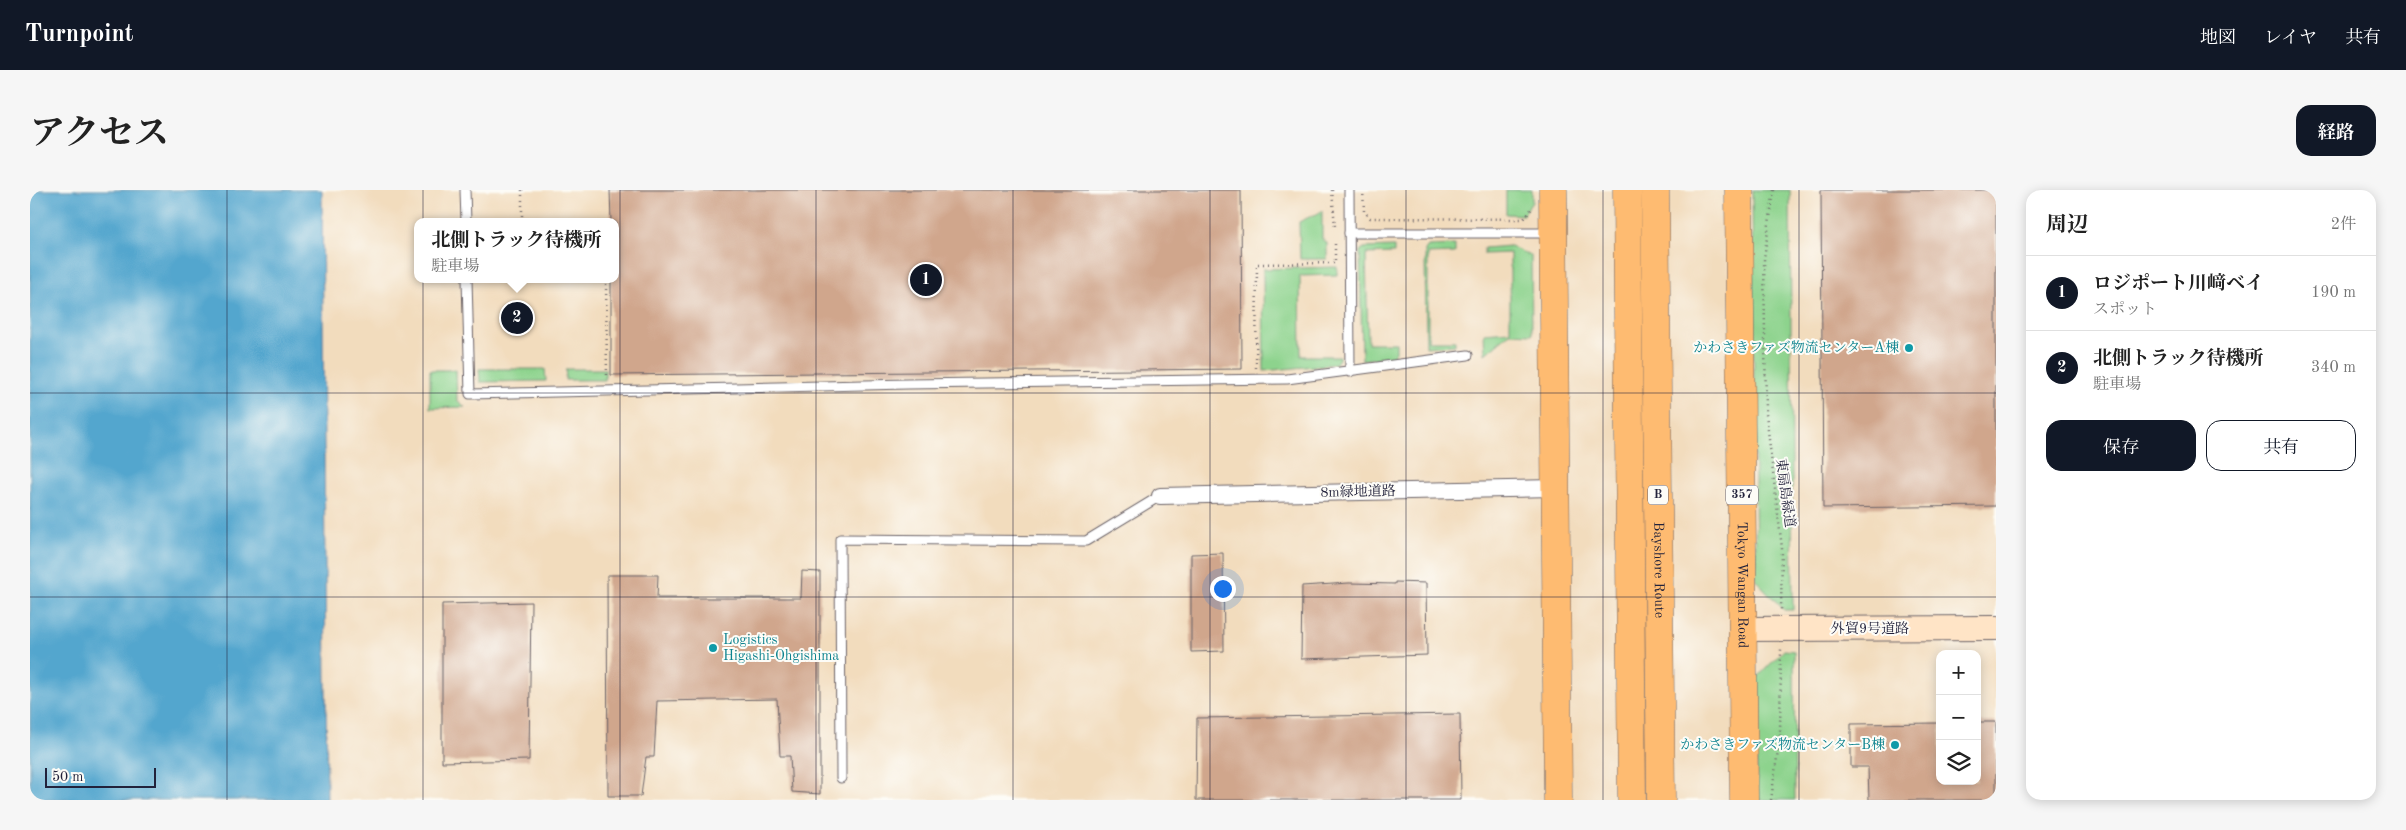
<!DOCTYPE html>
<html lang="ja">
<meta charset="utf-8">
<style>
body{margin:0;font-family:"Old Standard TT","Noto Serif JP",serif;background:#f6f6f6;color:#222}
.controls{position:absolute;right:15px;bottom:15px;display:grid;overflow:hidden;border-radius:10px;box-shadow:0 2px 12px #0003}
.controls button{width:45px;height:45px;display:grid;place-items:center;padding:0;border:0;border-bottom:1px solid #e0e0e0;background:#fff;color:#222;font:25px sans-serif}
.scale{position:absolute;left:15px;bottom:12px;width:111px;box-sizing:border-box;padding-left:5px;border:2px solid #22223b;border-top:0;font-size:14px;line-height:18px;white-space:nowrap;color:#22223b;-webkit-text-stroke:4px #fdfcf7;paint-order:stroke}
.you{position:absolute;left:1192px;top:398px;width:18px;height:18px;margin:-12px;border:4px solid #fff;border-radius:50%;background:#1a73e8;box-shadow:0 0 0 8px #1a73e833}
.badge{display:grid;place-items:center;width:32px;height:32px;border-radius:50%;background:#111827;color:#fff;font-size:16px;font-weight:700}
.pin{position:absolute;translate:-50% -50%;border:2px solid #fff;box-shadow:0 1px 5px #0006}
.popup{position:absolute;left:384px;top:28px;width:205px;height:65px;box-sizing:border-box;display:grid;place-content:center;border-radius:10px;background:#fff;filter:drop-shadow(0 1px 4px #0005);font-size:16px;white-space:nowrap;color:#767676}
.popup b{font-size:19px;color:#222}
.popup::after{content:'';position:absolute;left:50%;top:100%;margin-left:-10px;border:10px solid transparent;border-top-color:#fff}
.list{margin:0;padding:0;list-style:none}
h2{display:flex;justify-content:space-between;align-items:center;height:65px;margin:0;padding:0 20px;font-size:21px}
h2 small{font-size:16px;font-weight:400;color:#767676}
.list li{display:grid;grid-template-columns:32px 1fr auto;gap:15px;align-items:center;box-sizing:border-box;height:75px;padding:0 20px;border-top:1px solid #e0e0e0}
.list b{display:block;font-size:19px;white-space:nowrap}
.list p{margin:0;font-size:16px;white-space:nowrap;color:#767676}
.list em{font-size:16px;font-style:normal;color:#767676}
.actions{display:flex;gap:10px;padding:15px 20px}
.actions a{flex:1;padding:11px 0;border:1px solid #111827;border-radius:15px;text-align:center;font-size:18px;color:#111827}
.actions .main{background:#111827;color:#fff}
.icon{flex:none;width:28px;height:28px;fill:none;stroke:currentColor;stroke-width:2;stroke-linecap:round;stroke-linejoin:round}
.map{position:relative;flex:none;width:1966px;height:610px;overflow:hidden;border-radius:15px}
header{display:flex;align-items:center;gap:30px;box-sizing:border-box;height:70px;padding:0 25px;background:#111827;color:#fff}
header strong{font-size:24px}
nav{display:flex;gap:28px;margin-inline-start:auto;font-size:18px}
.intro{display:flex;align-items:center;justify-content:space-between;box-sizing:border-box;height:120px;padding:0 30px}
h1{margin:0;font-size:35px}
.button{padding:12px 22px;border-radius:15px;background:#111827;color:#fff;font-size:18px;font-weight:700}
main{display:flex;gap:30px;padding:0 30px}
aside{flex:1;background:#fff;border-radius:15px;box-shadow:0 2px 12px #0003}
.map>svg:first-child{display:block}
</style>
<header>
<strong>Turnpoint</strong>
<nav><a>地図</a><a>レイヤ</a><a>共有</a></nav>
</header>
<div class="intro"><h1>アクセス</h1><a class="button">経路</a></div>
<main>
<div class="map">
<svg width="1966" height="610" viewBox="0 0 1966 610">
<rect width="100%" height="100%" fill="#fdfcf7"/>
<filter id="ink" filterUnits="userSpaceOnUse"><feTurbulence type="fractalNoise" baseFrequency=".02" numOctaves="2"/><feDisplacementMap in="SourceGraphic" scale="10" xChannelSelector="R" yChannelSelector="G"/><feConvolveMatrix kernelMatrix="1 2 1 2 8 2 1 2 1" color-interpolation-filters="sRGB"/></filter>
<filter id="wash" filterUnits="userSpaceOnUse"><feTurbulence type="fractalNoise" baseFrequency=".0096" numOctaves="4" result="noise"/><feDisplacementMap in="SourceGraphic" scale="20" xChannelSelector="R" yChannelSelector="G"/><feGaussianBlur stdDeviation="1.12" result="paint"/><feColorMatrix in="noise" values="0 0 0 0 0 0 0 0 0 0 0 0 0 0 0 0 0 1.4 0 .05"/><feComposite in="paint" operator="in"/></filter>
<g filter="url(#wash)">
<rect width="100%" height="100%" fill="#f2dcbd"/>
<!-- green -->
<g fill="#8dd38d" stroke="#587a64">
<path d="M1476 0H1502V12L1493 25 1476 24Z"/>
<path d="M1722 0H1760L1763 420H1754L1726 390Z"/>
<path d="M1292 21V49L1297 53V69H1270L1269 32Z"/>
<path d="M1425 55V63L1398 64V151H1425V155L1396 157 1395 60 1398 56Z"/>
<path d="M1480 56 1501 66 1502 144 1480 143 1455 164 1454 143 1480 141V63L1454 64V58Z"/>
<path d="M1364 57V63L1336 64 1338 153H1366V161L1363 166 1332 170 1330 61 1334 58Z"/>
<path d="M1307 77V85L1270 86 1271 166H1309V169L1305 174 1234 181 1233 79Z"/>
<path d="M449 179H515L516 191 450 192Z"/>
<path d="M536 179H575V190H535Z"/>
<path d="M400 180H426L427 210 435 217 400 218Z"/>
<path d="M1754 460 1764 461 1765 610H1727L1726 489Z"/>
</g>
<!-- water -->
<path fill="#53a6ce" stroke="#3a6484" d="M0 0H292L297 610H0Z"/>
<g id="blocks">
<!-- building -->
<g fill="#d0a68c">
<path d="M580 0H1211L1212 179 581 185V89H586V32H581Z"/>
<path d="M1791 0H1966V316L1793 318Z"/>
<path d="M1193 363 1194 461 1161 462V364Z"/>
<path d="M772 381 790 382V604L762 602 760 566H750L747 509 627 511 624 567H616L611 606H578L577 385H628L627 408H771Z"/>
<path d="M1365 392 1396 393 1397 465 1271 469 1272 396 1319 393 1365 394Z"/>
<path d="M501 412 499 570 412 572V414Z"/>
<path d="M1430 524 1431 610H1166L1167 528Z"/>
<path d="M1947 532H1966V610H1839L1838 577H1821V534L1910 533V591H1947Z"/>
</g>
</g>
</g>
<g filter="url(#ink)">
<use href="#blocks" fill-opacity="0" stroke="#6b6368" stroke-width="1"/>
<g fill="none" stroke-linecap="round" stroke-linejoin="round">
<defs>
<g id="lane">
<path d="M435 0 436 32"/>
<path d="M1319 0 1320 182"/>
<path d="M1319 43H1520"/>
<path d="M437 89 440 204 878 194 1257 189 1438 165"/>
<path d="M811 588 810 349 1056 351 1130 306"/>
</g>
<path id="street" d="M1130 306 1525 298"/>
<path id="secondary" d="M1714 439 1966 438"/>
<g id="highway">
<path d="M1523 0 1528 610"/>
<path d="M1597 0 1602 610"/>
<path id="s1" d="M1625 0 1631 610"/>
<path id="s2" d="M1709 0 1714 610"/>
</g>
</defs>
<!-- lane casing -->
<use href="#lane" stroke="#6b6368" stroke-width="11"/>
<!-- street casing -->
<use href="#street" stroke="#6b6368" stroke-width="18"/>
<!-- secondary casing -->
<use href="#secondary" stroke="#6b6368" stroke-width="26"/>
<!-- highway casing -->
<use href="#highway" stroke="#6b6368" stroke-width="29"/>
<!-- path -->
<g stroke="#6b6368" stroke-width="2.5" stroke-dasharray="1 4" stroke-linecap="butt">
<path d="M492 0V32"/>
<path d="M1302 0 1305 37"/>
<path d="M1333 0 1334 21 1340 28 1494 29 1502 18"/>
<path d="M1744 0 1734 68 1736 224 1752 358 1751 422"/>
<path d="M576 89 577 189"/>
<path d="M1226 178 1227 74 1305 73V53"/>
<path d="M1741 610 1750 546 1751 457"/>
</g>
<!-- lane -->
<use href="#lane" stroke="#fff" stroke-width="9"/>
<!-- street -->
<use href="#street" stroke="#fff" stroke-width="16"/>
<!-- secondary -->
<use href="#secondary" stroke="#ffe4c6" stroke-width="24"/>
<!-- highway -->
<use href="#highway" stroke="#febb71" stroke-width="28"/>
</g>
</g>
<!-- grid -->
<path fill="none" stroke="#22223b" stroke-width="1" stroke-opacity="0.55" d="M197 0V610M393 0V610M590 0V610M786 0V610M983 0V610M1180 0V610M1376 0V610M1573 0V610M1769 0V610M0 203H1966M0 407H1966"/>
<!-- markers -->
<g fill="#0f9aa8" stroke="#fdfcf7" stroke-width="2">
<circle cx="1879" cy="158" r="5"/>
<circle cx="683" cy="458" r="5"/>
<circle cx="1865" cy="555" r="5"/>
</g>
<g text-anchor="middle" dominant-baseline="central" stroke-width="4" stroke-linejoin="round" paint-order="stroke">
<!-- shield labels -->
<g fill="#fdfcf7" stroke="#646373" stroke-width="1">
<rect x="1618" y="295.5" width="20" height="19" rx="4"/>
<rect x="1696" y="295.5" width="32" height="19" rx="4"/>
</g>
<g font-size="12" font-weight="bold" fill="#22223b">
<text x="1628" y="305">B</text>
<text x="1712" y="305">357</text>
</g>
<!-- culture labels -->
<g font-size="14" fill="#0d838f" stroke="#fdfcf7" text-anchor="end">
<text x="1869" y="158">かわさきファズ物流センターA棟</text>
<text x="693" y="450" text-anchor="start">Logistics<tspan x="693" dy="16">Higashi-Ohgishima</tspan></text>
<text x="1855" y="555">かわさきファズ物流センターB棟</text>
</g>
<!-- street labels -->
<g font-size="14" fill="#22223b" stroke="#fdfcf7">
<text transform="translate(1328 302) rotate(-1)">8m緑地道路</text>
<text transform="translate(1755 303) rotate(82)">東扇島緑道</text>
<text stroke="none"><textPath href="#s1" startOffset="380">Bayshore Route</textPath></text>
<text stroke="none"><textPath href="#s2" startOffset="395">Tokyo Wangan Road</textPath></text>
<text x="1840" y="439">外貿9号道路</text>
</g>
</g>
</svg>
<div class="controls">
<button>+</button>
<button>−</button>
<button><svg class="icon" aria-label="layers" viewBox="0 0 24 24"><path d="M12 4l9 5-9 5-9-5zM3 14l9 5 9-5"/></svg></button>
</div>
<div class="scale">50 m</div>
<div class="you"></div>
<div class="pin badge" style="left:896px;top:90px">1</div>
<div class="pin badge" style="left:487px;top:128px">2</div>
<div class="popup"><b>北側トラック待機所</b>駐車場</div>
</div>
<aside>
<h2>周辺<small>2件</small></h2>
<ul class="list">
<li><span class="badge">1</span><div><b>ロジポート川﨑ベイ</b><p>スポット</p></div><em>190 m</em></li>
<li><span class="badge">2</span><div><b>北側トラック待機所</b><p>駐車場</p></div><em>340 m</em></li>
</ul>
<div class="actions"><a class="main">保存</a><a>共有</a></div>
</aside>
</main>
